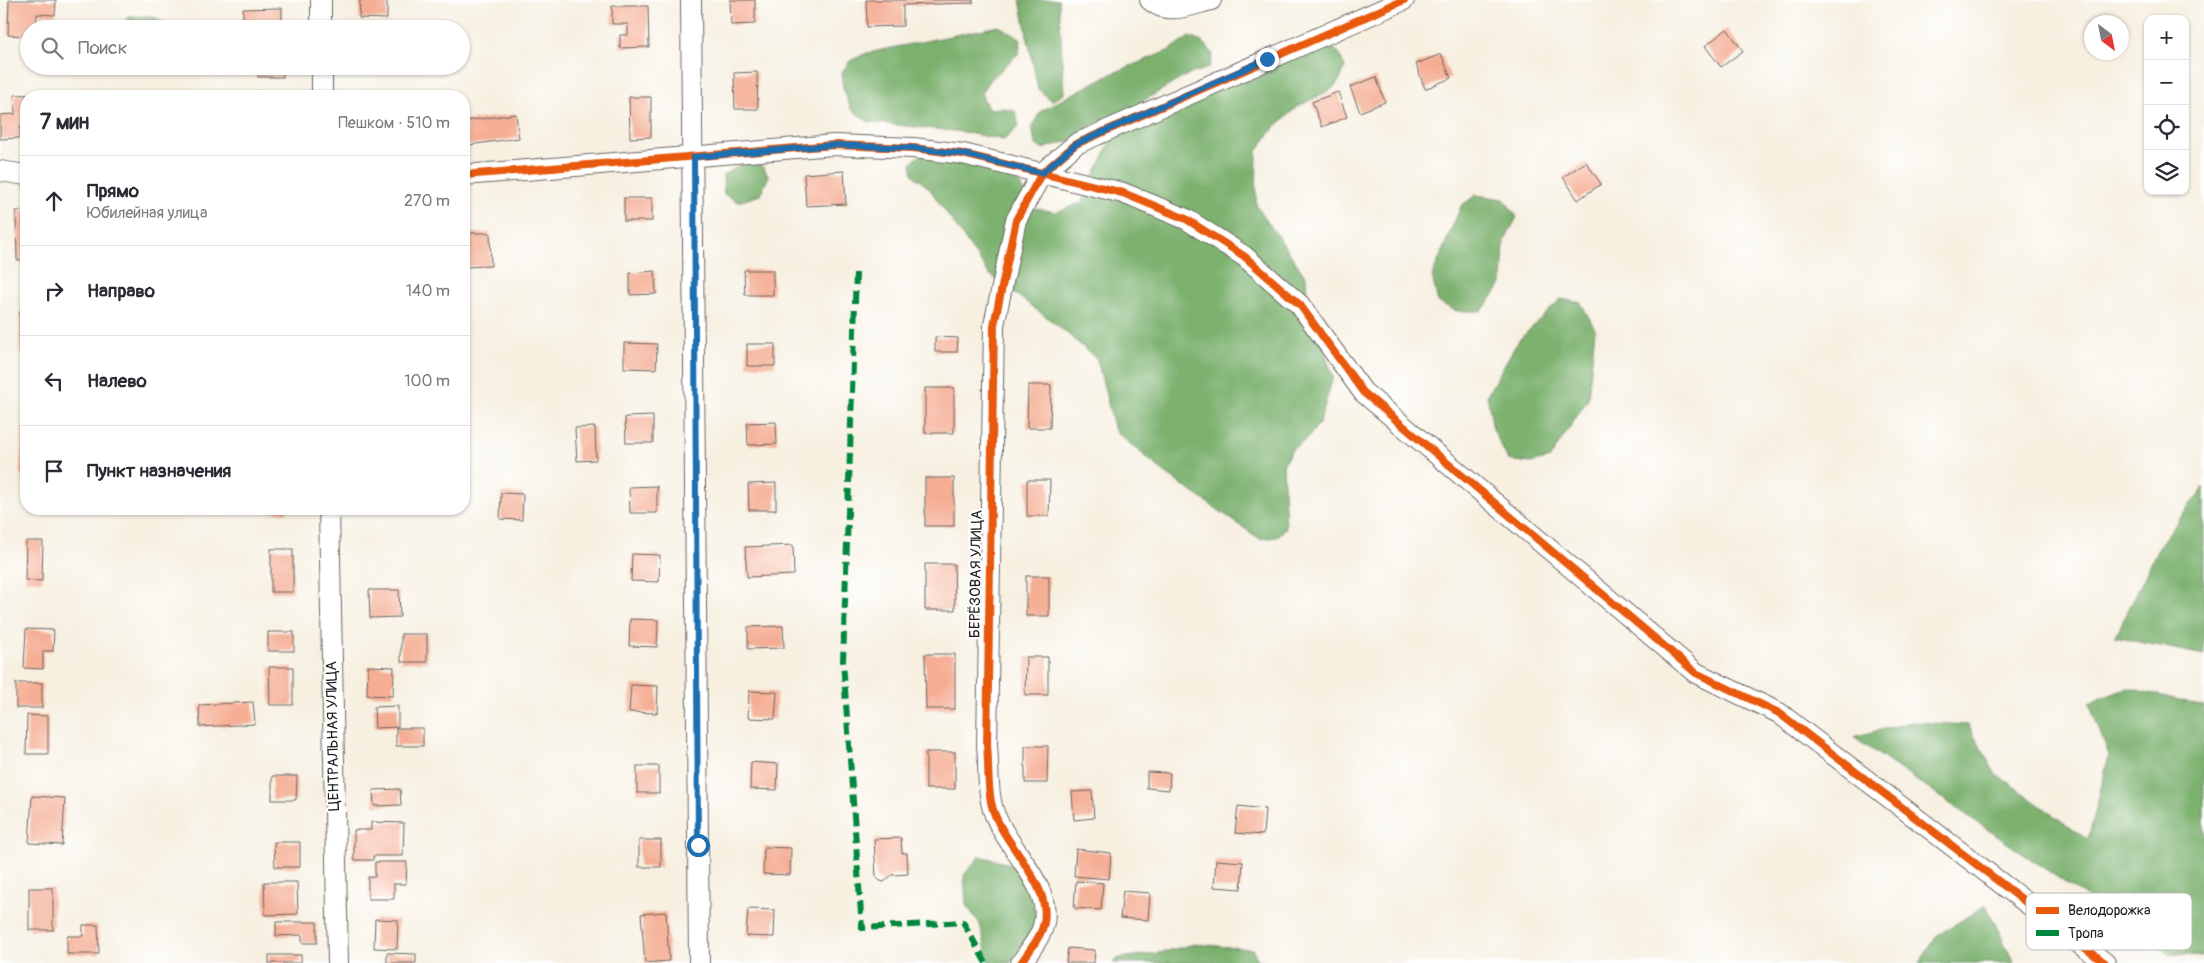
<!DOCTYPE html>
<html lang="ru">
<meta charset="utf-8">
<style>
body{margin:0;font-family:Pangolin,sans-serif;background:#f2f2f3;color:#2b2b33}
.controls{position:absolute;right:15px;top:15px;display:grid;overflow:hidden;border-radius:10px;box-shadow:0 1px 4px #0004}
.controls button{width:45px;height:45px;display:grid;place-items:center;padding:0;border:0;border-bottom:1px solid #e1e1e2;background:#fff;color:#2b2b33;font:25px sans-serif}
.compass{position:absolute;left:2084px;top:15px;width:45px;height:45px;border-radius:50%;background:#fff;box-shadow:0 1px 4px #0004;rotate:148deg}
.stop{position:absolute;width:15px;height:15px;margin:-11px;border:4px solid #1f6fb2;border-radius:50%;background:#fff}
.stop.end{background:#1f6fb2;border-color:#fff;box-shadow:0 1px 5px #0008}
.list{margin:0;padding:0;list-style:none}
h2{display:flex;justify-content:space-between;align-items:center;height:65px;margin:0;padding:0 20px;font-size:21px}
h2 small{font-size:16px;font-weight:400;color:#7c7c81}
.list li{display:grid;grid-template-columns:32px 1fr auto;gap:15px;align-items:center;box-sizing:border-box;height:90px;padding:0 20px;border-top:1px solid #e1e1e2}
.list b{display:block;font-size:19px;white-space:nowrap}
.list p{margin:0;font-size:16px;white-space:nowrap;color:#7c7c81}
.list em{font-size:16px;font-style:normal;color:#7c7c81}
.icon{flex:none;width:28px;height:28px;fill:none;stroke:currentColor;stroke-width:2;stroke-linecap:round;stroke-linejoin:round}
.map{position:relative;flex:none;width:2204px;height:963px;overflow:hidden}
.search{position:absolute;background:#fff;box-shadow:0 1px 4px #0004;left:20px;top:20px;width:450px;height:55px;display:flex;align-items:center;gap:12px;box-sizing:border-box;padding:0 18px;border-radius:28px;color:#7c7c81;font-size:19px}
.panel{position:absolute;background:#fff;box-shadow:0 1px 4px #0004;left:20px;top:90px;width:450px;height:425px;border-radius:20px}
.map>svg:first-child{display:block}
</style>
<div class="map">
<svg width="2204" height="963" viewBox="0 0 2204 963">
<rect width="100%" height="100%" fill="#fff"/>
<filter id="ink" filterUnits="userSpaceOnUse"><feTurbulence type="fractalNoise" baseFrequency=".02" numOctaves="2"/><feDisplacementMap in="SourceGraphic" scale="10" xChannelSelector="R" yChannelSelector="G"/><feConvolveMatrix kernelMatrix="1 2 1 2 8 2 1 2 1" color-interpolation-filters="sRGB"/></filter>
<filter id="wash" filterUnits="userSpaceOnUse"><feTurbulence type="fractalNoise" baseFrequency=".0096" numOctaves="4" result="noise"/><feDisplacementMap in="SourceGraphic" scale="20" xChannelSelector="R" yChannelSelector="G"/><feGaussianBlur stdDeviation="1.12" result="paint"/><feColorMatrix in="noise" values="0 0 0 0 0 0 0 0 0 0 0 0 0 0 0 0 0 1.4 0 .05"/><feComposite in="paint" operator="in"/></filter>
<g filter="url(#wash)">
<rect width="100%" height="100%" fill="#f7f0e1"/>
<!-- forest -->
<g fill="#7bb16e" stroke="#4c6645">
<path d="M1020 0H1059L1064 94 1052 101 1038 89Z"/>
<path d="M146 16 156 18 175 29H116L129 17Z"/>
<path d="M999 26 1021 39 1019 53 988 82 981 93 988 109 1002 108 1015 111 1019 126 1004 140 963 132 869 122 851 109 843 88 842 72 850 61 867 53Z"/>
<path d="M1189 37 1204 43 1213 54 1209 68 1187 75 1130 109 1093 124 1072 140 1042 149 1035 144 1032 126 1041 111 1106 76 1170 50Z"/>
<path d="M1326 43 1339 53 1345 67 1340 80 1332 89 1297 107 1274 128 1257 151 1256 205 1306 277 1307 297 1333 377 1320 422 1307 439 1292 449 1283 465 1286 528 1277 537 1260 539 1165 473 1115 431 1097 359 1057 325 989 274 929 188 913 175 911 163 921 154 1012 169 1032 208 1056 212 1081 203 1113 136Z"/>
<path d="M749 160 762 166 769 176 760 195 738 202 724 194 723 175Z"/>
<path d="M1476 195 1504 199 1517 217 1504 242 1502 284 1482 311H1457L1438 302 1432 276 1461 206Z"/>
<path d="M1561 299 1581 303 1595 329 1588 399 1550 458 1531 463 1508 460 1493 429 1487 395 1518 341Z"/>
<path d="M2204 487V655L2115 637 2161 543Z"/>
<path d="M2128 688 2204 706V956L2169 954 1853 737 1911 722 1968 725 1995 773 2088 840 2109 756 2089 703Z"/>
<path d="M980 856 1010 864 1027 886 1038 923 1010 963H989L980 924 966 905 964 875Z"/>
<path d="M1986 905 2014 963H1919L1936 936Z"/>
<path d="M1195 944 1252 949 1260 963H1113L1119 958 1159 953Z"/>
</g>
<g id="blocks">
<!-- building -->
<g fill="#f5ae94">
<path d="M9 0H56L55 15 37 14 36 29H29V36L8 35Z"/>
<path d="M360 0H387V19L359 18Z"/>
<path d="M730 0H755V24L731 25Z"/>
<path d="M866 0H973V3L903 5V26L867 27Z"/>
<path d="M612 6H648L649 47 620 48V35H628V24H612Z"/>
<path d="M282 8V29H243V9Z"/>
<path d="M1727 29 1743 51 1721 67 1705 46Z"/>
<path d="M1441 54 1451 78 1425 89 1416 64Z"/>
<rect x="258" y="66" width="25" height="11"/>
<path d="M757 72 758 109H735L734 73Z"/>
<path d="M1376 77 1385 102 1360 112 1350 87Z"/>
<path d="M260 91 283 92V96H260Z"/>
<path d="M1338 92 1347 117 1322 127 1312 102Z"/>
<path d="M89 93V96H26V127H20V138L0 139V115L15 114 14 95Z"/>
<path d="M629 97H651V137L630 138Z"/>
<path d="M516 114 519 138 469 145 465 121Z"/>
<path d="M1586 162 1601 184 1578 200 1563 177Z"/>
<path d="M844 171 846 204 806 206 804 174Z"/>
<rect x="624" y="198" width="28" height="23"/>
<path d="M16 211H26V260H17Z"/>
<path d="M464 233H490L491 266 464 267Z"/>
<path d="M744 270H773V295H745Z"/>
<path d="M655 271 656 294 630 295V273Z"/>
<rect x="20" y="312" width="6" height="41"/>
<path d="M935 337 958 338 957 352H935Z"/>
<path d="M624 343 657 344 656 369 624 368Z"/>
<rect x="747" y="344" width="28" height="22"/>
<path d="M1028 385H1051L1050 428H1027Z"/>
<rect x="925" y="388" width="29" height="45"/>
<path d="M653 416V443H626L625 417Z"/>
<path d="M776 422 777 444 748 445 747 423Z"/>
<path d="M23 427H26V474H20Z"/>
<path d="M595 427 596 460 577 461 575 428Z"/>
<rect x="925" y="478" width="29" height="48"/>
<path d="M1027 480H1050L1049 516H1027Z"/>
<path d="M776 483V510H749L748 484Z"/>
<path d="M657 486V513H630L629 487Z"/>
<path d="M501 493 523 494 522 520 500 519Z"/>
<path d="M257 509H287V513L257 511Z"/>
<path d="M26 541H43L42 581 25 580Z"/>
<path d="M793 545 794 575 747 577 745 547Z"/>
<rect x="271" y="549" width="22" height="43"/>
<path d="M632 554 660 555 659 582 631 581Z"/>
<path d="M925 564H954L955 610H925Z"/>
<rect x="1026" y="576" width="23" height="40"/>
<path d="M369 590H399L400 617 370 618Z"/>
<path d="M630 619 658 620 657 647 629 646Z"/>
<path d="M783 626 784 648 748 649V627Z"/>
<path d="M26 629 54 630 53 651H43V669L24 668Z"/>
<rect x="268" y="632" width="26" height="19"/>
<rect x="401" y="634" width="26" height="28"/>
<path d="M925 654H955V709H926Z"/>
<path d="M1026 657H1048V695H1025Z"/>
<path d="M368 666 394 667 393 696 367 695Z"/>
<path d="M269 667H293V705H270Z"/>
<rect x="16" y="683" width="26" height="25"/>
<path d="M631 685 658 686 657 713 629 712Z"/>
<path d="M749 691 777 692 775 719 748 718Z"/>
<path d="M253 702 255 724 200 727 199 705Z"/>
<path d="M398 706V727L375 728 374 707Z"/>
<path d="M27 715 48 716V754H26Z"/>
<rect x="396" y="728" width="27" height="18"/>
<path d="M1025 746H1048L1047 783H1025Z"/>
<rect x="926" y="752" width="29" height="37"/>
<path d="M751 762 778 764 777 790 750 789Z"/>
<rect x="637" y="766" width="22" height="27"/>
<path d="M1147 772 1170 773 1169 790 1147 788Z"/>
<path d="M272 776H297L296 800H272Z"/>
<path d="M400 789 401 805 374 806 373 790Z"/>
<path d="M1092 791 1094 818 1074 820 1072 792Z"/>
<path d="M32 796 65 798 62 845 29 843Z"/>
<path d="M1238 806 1265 809 1263 835 1235 833Z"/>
<path d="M371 822 404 823 403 856H373V860H354V830H371Z"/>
<path d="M901 838 902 853H907L908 874 892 875 884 882 880 881 876 877 874 839Z"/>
<rect x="639" y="840" width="22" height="27"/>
<path d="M274 842H300V867H275Z"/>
<path d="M764 847 791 848 790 875 763 874Z"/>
<path d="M1076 849 1111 853 1109 879 1074 876Z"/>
<path d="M1216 860 1243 862 1241 889 1214 887Z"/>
<path d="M375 862H407L406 884H394V899H368V877H375Z"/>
<path d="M1076 881 1103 883 1101 910 1074 908Z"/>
<path d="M264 882H297L298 914 265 915Z"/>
<rect x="29" y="888" width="24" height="42"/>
<path d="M1123 891 1150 893 1148 920 1120 918Z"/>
<path d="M748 909 775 910 774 937 746 936Z"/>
<path d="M666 912 669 961 645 963 641 914Z"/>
<path d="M375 919 398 920 397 949 374 948Z"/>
<path d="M276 922H317V943H302V935L276 936Z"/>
<path d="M83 925H98L99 954H67V936H83Z"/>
<path d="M1068 948 1095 950 1094 963H1066Z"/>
<path d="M387 953 416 954V963H387Z"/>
<rect x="269" y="955" width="32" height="8"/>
</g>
</g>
</g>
<g filter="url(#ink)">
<use href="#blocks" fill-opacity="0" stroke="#696661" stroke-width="1"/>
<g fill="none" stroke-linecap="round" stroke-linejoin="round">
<defs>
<g id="minor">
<path d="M321 0V29"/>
<path d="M691 0 699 963"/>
<path d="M1150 0C1167 16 1191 5 1211 0"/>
<path d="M322 66V96"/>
<path d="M0 171 26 175"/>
<path d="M464 175 834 145 913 148 963 154 1123 193 1186 219 1244 256 1300 305 1363 392 1696 673 1779 713 2105 963"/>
<path d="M329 509 338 963"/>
<path d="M1021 963C1028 953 1035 944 1040 934 1062 890 1002 847 992 806 987 787 989 764 987 745L994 325 1016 220 1042 173 1076 144 1404 0"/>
</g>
</defs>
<!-- minor casing -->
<use href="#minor" stroke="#696661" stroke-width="22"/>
<!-- minor -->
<use href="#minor" stroke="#fff" stroke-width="20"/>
<!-- quiet -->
<path stroke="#00873e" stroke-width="6" stroke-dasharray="12 6" stroke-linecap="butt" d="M856 273 843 661 862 928 963 922 986 963"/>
<defs>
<g id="cycleway">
<path d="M464 175 834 145 913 148 963 154 1123 193 1186 219 1244 256 1300 305 1363 392 1696 673 1779 713 2105 963"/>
<path d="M1021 963C1028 953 1035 944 1040 934 1062 890 1002 847 992 806 987 787 989 764 987 745L994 325 1016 220 1042 173 1076 144 1404 0"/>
</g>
</defs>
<!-- cycleway casing -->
<use href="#cycleway" stroke="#fff" stroke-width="11"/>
<!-- cycleway -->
<use href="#cycleway" stroke="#e8590c" stroke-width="8"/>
</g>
</g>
<g fill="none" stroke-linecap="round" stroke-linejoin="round" filter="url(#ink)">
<!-- route -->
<path stroke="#1f6fb2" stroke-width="6" d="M698 845 694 157 834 145 914 148 963 154 1042 173 1076 144 1267 59"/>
</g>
<g text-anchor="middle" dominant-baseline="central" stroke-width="4.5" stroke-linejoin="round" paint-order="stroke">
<!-- street labels -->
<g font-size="15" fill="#1c1c1c" stroke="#fff">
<text transform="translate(976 574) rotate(-89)">БЕРЁЗОВАЯ УЛИЦА</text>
<text transform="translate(333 736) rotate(-91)">ЦЕНТРАЛЬНАЯ УЛИЦА</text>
</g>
</g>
<!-- legend -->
<rect x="2026" y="893" width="166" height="57" rx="8" fill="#fff" stroke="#bbb" stroke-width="1"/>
<rect x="2036" y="907" width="23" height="7" fill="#e8590c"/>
<rect x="2036" y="930" width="23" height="6" fill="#00873e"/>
<g font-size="14" fill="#1c1c1c">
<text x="2068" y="915">Велодорожка</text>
<text x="2068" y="938">Тропа</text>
</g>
</svg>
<div class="controls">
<button>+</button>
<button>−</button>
<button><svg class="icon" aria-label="locate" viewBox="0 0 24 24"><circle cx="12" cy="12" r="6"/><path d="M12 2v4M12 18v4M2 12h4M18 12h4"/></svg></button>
<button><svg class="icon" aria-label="layers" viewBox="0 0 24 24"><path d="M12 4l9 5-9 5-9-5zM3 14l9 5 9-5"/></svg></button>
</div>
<svg class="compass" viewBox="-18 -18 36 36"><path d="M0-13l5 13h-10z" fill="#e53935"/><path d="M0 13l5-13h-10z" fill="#7c7c81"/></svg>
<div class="stop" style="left:698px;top:845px"></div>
<div class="stop end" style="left:1267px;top:59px"></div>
<div class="search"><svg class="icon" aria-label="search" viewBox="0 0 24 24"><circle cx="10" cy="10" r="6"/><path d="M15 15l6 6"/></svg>Поиск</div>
<section class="panel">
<h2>7 мин<small>Пешком · 510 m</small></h2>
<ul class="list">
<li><svg class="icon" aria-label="ahead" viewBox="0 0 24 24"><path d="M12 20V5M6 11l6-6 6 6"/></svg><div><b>Прямо</b><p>Юбилейная улица</p></div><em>270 m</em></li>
<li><svg class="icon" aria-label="right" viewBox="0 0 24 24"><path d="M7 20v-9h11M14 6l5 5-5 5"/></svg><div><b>Направо</b></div><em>140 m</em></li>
<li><svg class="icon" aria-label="left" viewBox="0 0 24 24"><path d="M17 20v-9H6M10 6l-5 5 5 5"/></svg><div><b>Налево</b></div><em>100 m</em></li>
<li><svg class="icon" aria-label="arrive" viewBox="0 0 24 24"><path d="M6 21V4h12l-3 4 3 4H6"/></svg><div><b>Пункт назначения</b></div></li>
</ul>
</section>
</div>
